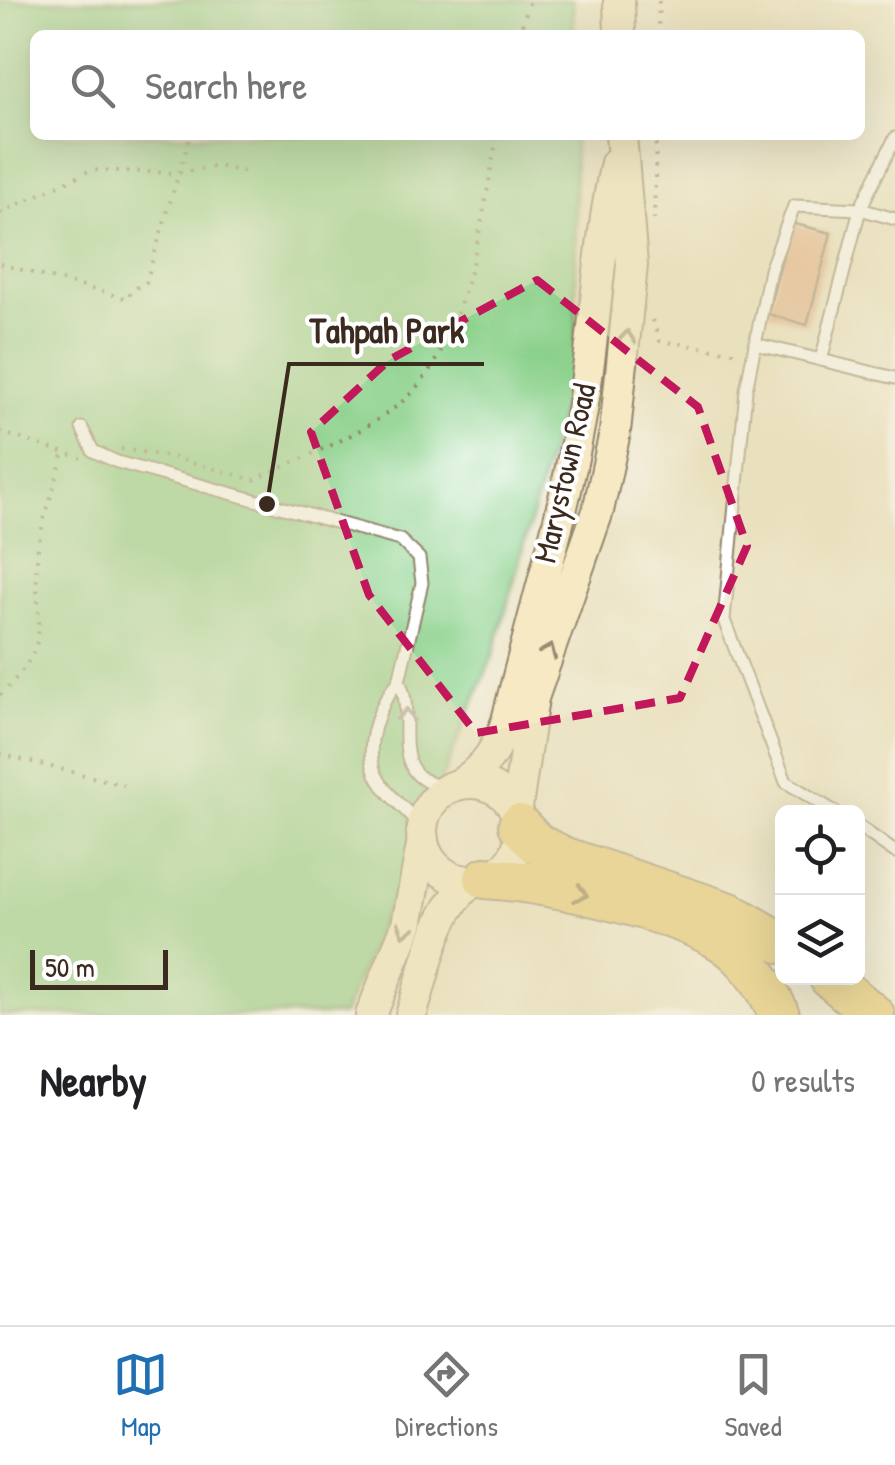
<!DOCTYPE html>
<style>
body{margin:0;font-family:"Patrick Hand",sans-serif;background:#f6f6f6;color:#202124}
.controls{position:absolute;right:30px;bottom:30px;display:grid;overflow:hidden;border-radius:15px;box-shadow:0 10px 40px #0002}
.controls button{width:90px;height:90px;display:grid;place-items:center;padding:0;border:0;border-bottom:2px solid #e0e0e0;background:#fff;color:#202124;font:50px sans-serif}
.scale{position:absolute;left:30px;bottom:25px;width:138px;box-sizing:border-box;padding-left:10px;border:5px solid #3b2a1e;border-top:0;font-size:28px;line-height:35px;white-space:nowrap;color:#3b2a1e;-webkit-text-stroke:8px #fff;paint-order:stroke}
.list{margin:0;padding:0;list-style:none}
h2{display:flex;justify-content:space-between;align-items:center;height:130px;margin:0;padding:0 40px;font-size:42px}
h2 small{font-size:32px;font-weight:400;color:#757577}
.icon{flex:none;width:55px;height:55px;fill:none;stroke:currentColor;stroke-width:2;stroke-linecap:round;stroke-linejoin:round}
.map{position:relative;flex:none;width:895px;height:1015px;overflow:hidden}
.search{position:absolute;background:#fff;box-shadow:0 10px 40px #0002;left:30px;right:30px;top:30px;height:110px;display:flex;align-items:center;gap:25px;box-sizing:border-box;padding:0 35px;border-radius:15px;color:#757577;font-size:38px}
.sheet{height:310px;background:#fff}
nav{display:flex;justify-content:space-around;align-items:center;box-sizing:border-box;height:140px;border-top:2px solid #e0e0e0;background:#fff;font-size:28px;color:#757577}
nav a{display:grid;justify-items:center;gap:5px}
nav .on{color:#1f6fb2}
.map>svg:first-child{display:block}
</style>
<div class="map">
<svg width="895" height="1015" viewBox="0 0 895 1015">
<rect width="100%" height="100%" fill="#fff"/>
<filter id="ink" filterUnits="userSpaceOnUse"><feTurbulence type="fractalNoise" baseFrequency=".01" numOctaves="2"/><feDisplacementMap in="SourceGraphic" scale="20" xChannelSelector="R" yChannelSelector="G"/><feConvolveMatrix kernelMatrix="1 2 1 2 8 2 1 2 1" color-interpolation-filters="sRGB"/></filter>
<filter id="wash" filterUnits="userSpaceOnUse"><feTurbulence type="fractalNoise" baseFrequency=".0048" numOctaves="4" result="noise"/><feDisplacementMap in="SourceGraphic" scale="40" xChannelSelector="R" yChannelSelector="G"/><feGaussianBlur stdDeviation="2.25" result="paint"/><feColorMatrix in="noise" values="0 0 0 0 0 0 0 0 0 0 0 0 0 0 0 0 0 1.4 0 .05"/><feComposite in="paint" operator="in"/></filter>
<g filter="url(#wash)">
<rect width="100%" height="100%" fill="#e9e0bd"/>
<!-- green -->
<path fill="#8ad089" stroke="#627d54" stroke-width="2.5" d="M0 0H573V35H35V135H574L577 354 493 655 343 1015H0Z"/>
<g id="blocks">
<!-- building -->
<path fill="#e3aa80" d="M791 223 831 233 807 325 768 314Z"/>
</g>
</g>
<g filter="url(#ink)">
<use href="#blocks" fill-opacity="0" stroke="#92856e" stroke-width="2.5"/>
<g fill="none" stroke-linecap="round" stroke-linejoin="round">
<defs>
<g id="service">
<path d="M755 344 895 378"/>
<path d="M821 360 860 209 895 138"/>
<path d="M82 428 93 451 117 462 400 540 419 558 422 583 399 681"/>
<path d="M835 812 786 782 724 620 746 390 770 270 794 206 860 209 895 219"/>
<path d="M858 826 895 852"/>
<path d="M422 828C408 810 383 793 375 772 364 744 380 701 399 681 419 719 382 778 448 788"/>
</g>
<g id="secondary">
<path d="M619 0 620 35"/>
<circle cx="471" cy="832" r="49"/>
<path d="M460 784C486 767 496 750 507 721 531 621 562 522 580 422 596 335 597 248 616 163"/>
<path d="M516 814 533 698 598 511 615 432 632 265 621 135"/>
<path d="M371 1015 407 925 423 840"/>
<path d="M411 1015C427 969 433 911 474 880"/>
</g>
<g id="motorway">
<path d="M519 825 537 844 563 857 730 913 782 943"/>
<path d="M485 878C546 882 664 908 717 938 744 953 768 986 779 1015"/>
<path d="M830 978 874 1015"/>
</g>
</defs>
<!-- service casing -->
<use href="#service" stroke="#92856e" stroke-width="15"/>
<!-- secondary casing -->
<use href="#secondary" stroke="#92856e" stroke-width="34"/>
<!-- motorway casing -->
<use href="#motorway" stroke="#92856e" stroke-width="44"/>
<!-- path -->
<g stroke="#92856e" stroke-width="4" stroke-dasharray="2.5 8" stroke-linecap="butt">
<path d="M519 35 530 0"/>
<path d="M658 35 659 0"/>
<path d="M0 213 91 170 178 173 217 166 248 172"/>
<path d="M654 220 656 135"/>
<path d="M0 264 128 299 132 290 146 282 190 136"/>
<path d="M652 320 660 341 739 353"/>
<path d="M0 432 81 458"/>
<path d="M121 449 168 456 254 480C301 458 358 437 398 405 467 351 482 217 497 135"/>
<path d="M0 695C57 639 34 627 37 559 39 524 56 485 64 451"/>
<path d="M0 754 124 785"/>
</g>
<!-- service -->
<use href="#service" stroke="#fff" stroke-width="11"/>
<!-- secondary -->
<use href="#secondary" stroke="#f6e9c3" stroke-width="30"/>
<!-- motorway -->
<use href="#motorway" stroke="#e9c769" stroke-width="40"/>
</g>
<!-- one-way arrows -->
<defs><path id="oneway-chevron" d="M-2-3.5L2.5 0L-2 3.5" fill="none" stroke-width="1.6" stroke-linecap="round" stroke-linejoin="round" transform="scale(2.5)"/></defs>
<g stroke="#988a70">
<use href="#oneway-chevron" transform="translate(627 337) rotate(-85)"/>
<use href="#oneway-chevron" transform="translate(549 651) rotate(-67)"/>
<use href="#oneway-chevron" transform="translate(405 930) rotate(107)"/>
</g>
<use stroke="#a79f9a" href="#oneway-chevron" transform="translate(406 715) rotate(-84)"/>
<use stroke="#897140" href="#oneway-chevron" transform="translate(581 894) rotate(16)"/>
</g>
<!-- marked area -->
<path d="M0 0H895V1015H0ZM537 280 698 407 747 546 680 698 476 733 369 595 311 432 389 360Z" fill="#e9e0bd" fill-opacity=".55" fill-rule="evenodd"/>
<path fill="none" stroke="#c2185b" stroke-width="8" stroke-dasharray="20 12" stroke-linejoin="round" d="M537 280 698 407 747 546 680 698 476 733 369 595 311 432 389 360Z"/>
<g text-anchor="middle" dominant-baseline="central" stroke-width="8" stroke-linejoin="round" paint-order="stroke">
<!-- street labels -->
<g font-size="32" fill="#3b2a1e" stroke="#fff">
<text transform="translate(564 473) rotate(-77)">Marystown Road</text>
</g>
</g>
<!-- callouts -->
<path fill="none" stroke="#3b2a1e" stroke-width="4" d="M267 504L289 364H484"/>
<circle fill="#3b2a1e" stroke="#fff" stroke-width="4" cx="267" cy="504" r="10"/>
<g font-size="35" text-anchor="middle" font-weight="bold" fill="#3b2a1e" stroke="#fff" stroke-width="8" stroke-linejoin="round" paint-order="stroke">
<text x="387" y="343">Tahpah Park</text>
</g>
</svg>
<div class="controls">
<button><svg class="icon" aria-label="locate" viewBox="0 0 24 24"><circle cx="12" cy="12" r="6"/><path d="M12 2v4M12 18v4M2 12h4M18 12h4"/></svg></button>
<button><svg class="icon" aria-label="layers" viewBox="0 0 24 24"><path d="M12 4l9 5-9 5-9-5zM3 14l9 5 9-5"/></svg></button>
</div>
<div class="scale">50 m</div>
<div class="search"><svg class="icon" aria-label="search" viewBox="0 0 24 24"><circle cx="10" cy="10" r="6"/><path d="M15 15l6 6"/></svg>Search here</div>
</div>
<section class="sheet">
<h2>Nearby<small>0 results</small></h2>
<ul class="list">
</ul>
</section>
<nav>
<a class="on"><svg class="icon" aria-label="map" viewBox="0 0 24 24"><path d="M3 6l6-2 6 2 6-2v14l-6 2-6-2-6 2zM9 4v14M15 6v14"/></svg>Map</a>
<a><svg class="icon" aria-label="directions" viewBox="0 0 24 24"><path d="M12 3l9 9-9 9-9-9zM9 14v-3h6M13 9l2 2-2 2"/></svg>Directions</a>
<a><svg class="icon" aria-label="saved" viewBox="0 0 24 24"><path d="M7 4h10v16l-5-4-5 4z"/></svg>Saved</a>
</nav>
